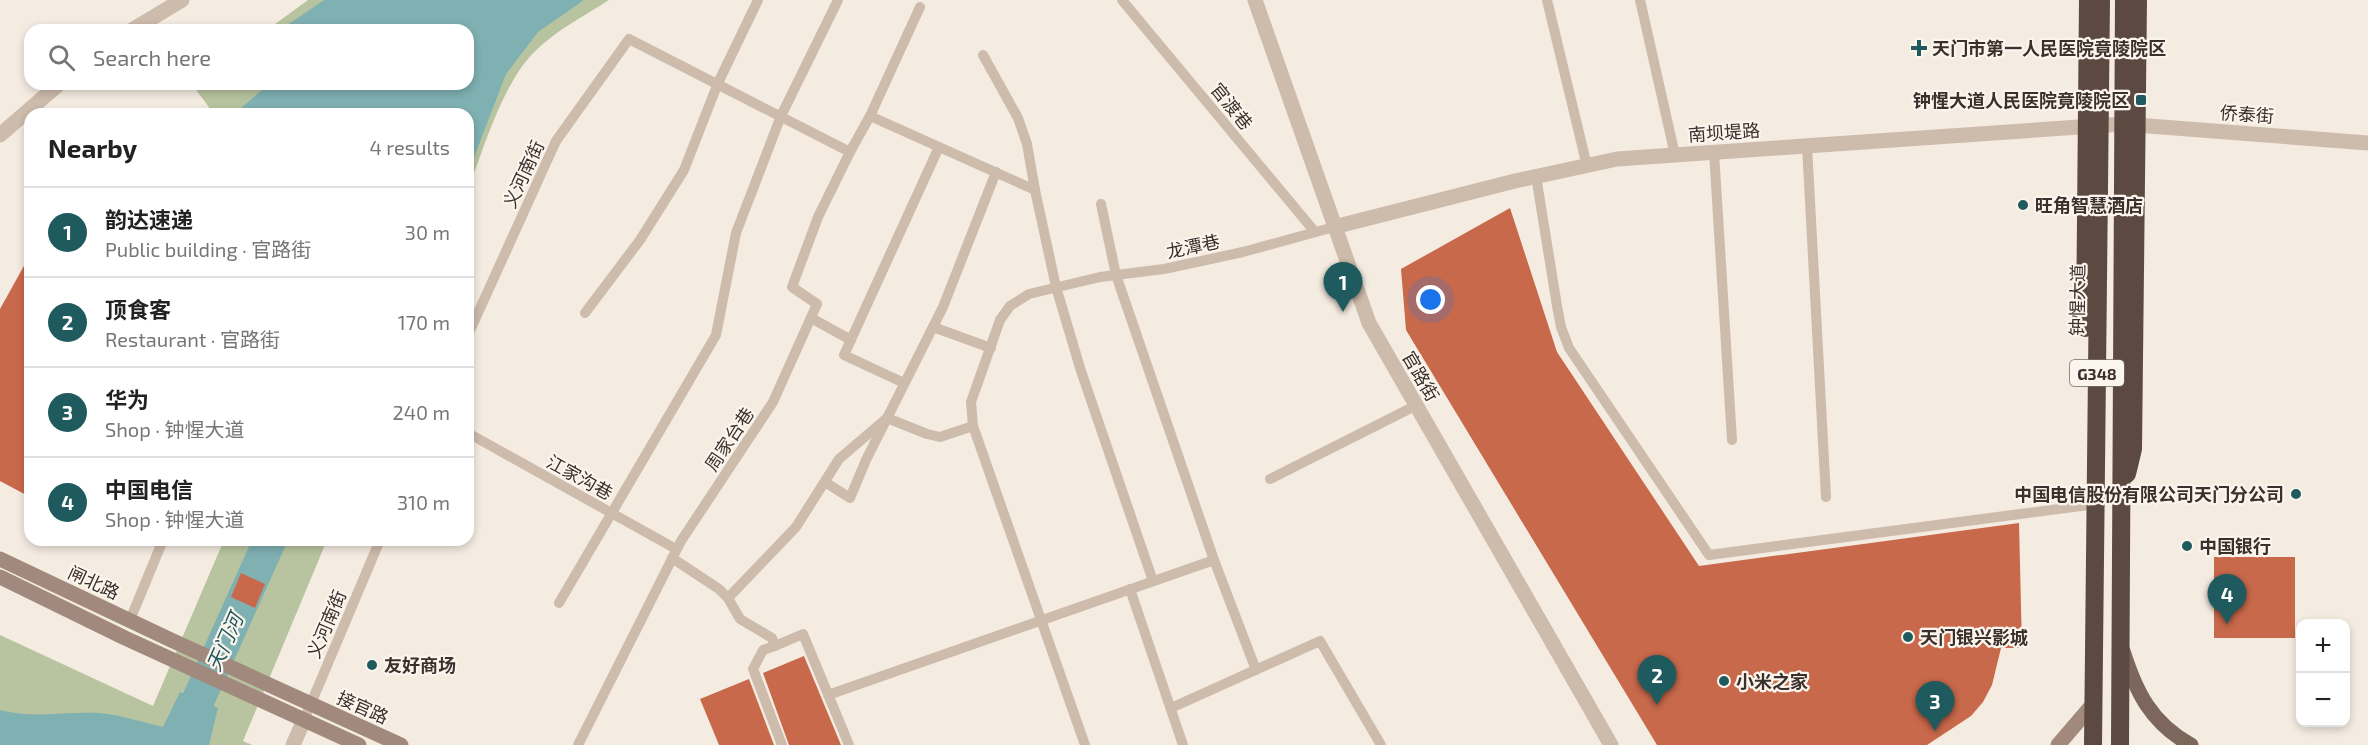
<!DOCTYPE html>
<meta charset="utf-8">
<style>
body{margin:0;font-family:"Exo 2","Noto Sans SC",sans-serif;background:#f2f2f2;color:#222}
.controls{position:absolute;right:18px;bottom:18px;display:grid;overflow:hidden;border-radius:12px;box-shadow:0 3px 9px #0003}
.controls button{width:54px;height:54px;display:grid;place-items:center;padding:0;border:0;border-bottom:2px solid #e0e0e0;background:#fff;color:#222;font:30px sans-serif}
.you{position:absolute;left:1431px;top:300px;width:21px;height:21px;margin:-15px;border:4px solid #fff;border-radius:50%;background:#1a73e8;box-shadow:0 0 0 9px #1a73e833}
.badge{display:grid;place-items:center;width:39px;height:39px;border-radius:50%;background:#1f5a5e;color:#fff;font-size:20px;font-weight:700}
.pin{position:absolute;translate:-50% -50px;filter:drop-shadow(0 2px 3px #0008)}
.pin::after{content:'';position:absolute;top:32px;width:21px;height:18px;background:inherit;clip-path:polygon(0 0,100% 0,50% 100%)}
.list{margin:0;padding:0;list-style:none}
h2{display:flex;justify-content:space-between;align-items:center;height:78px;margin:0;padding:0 24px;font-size:26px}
h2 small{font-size:20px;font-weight:400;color:#767676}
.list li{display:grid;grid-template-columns:39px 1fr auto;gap:18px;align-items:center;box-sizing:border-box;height:90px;padding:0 24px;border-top:2px solid #e0e0e0}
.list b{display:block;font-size:22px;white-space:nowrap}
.list p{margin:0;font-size:20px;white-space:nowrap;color:#767676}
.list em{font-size:20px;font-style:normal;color:#767676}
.icon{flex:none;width:33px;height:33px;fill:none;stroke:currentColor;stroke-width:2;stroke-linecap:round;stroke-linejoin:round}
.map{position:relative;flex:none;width:2368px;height:745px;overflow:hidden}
.search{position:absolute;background:#fff;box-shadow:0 3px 9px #0003;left:24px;top:24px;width:450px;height:66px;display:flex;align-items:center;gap:15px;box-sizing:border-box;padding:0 21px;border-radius:18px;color:#767676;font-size:22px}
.panel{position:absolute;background:#fff;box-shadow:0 3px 9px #0003;left:24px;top:108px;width:450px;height:438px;border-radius:18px}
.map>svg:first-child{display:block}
</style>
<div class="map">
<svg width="2368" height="745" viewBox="0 0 2368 745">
<rect width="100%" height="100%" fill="#f4ebe1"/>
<!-- green -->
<g fill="#b8c4a0">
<path d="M308 0H609C581 18 549 34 527 60 499 95 484 148 468 189V114H214L194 87 198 84H468V30H267Z"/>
<path d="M224 540H327L243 741 252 745H0V635L153 706Z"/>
</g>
<!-- water -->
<g fill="#7fb0b2">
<path d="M324 0H584L538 32 506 74 468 173V114H234L269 84H468V30H280Z"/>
<path d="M260 540H280L267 568 252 561Z"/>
<path d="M180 692 218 708 209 745H0V710C32 719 66 711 99 713 121 715 142 722 163 727Z"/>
</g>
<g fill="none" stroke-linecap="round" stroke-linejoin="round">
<!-- river -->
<path stroke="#7fb0b2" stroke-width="33" d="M178 745 270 540"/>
</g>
<!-- building -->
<g fill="#c8694b">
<path d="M1510 208 1557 352 1699 566 2019 523 2022 648H2001L1992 685 1983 702 1971 716 1927 745H1657L1406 330 1401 269Z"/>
<path d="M30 255V497L0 481V309Z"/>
<rect x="2214" y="557" width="81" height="81"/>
<path d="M241 573 265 584 255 608 231 597Z"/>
<path d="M804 656 831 721 841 745H789L763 673Z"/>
<path d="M749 679 774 745H719L700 699Z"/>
</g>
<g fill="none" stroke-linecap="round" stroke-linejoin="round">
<!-- lane -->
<g stroke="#cdbbac" stroke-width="10">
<path d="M1122 0 1315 232"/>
<path d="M1547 0 1587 166"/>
<path d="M1640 0 1675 155"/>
<path d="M983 55 1018 118 1027 144 1035 190"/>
<path d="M870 116 920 7"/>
<path d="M1807 146 1826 497"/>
<path d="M1714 152 1732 440"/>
<path d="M1536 176 1557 306 1561 327 1569 348 1709 555 2096 504"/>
<path d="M1101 204 1116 275 1214 560 1256 670"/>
<path d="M585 313 640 240 684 170 718 83 758 0"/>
<path d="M811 318 851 340"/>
<path d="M933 327 991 348"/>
<path d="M468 335 556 141 629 39 850 152 870 116 1035 190 1056 287 1081 371 1153 581"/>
<path d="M904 383 844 355 939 147"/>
<path d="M468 433 676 549"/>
<path d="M1270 479 1415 406"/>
<path d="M825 482 850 498 866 460 943 307 996 172"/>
<path d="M672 558 719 589 728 598 740 619 772 638 775 646 803 634 849 745"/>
<path d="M1130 589 1183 745"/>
<path d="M728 598 796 527 839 459 887 418 927 434 940 437 973 426"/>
<path d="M559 603 716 335 736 233 781 116 838 0"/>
<path d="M130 620 163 540"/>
<path d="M775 646 763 650 753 669 782 745"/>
<path d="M828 695 1214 560"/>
<path d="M1171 708 1320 641 1381 745"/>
<path d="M304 720 380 540"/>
<path d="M578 745 681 541 773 402 817 304 792 287 818 217 850 152"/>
<path d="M1085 745 973 426 971 402 1000 320 1010 306 1029 294 1100 277 1164 269 1243 252 1334 227"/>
</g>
<!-- street -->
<g stroke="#cdbbac" stroke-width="15">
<path d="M1255 0 1369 323 1611 745"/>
<path d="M132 30 182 0"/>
<path d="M0 135 59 84"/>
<path d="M1334 227 1515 181 1617 159 2123 124 2368 143"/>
<path d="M293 745 304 720"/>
</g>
<!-- secondary -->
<g stroke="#a18a7d" stroke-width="15">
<path d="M0 559 171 640 401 745"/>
<path d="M0 577 125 638 359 745"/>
<path d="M2058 745 2094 703"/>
</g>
<!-- primary -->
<path stroke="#7d675c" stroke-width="15" d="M2123 651C2136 692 2151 723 2191 745"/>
<!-- highway -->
<g stroke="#5c4a42" stroke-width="18">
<path d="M2085 328 2088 0"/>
<path d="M2127 474 2133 449 2138 0"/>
<path d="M2093 745 2101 0"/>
<path d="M2120 745 2124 0"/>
</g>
</g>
<!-- markers -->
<g fill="#1f5a5e" stroke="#fbf5ee" stroke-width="2">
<path d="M1916 39h6v6h6v6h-6v6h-6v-6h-6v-6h6z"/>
<rect x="2135" y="94" width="12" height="12" rx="3"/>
<circle cx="2023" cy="205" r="6"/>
<circle cx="2296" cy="494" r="6"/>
<circle cx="2187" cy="546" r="6"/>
<circle cx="1908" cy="637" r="6"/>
<circle cx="372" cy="665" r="6"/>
<circle cx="1724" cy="681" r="6"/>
</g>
<g text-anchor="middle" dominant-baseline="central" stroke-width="4.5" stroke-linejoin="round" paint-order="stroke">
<!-- shield labels -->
<rect fill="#fbf5ee" stroke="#756b66" stroke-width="1.5" x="2070" y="360" width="54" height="26" rx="4.5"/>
<g font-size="16" font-weight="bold" fill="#3b302b">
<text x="2097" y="373">G348</text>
</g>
<!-- poi labels -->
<g font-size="18" font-weight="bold" fill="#3b302b" stroke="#fbf5ee" text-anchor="start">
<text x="1932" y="48">天门市第一人民医院竟陵院区</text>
<text x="2129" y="100" text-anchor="end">钟惺大道人民医院竟陵院区</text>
<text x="2035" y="205">旺角智慧酒店</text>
<text x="2284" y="494" text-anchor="end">中国电信股份有限公司天门分公司</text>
<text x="2199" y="546">中国银行</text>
<text x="1920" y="637">天门银兴影城</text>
<text x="384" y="665">友好商场</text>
<text x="1736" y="681">小米之家</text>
</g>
<!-- street labels -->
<g font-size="18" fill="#3b302b" stroke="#fbf5ee">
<text transform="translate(1232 106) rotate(51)">官渡巷</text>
<text transform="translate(2247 114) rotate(4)">侨泰街</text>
<text transform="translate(1724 132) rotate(-4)">南坝堤路</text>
<text transform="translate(523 174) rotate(-65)">义河南街</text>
<text transform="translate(1193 246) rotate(-12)">龙潭巷</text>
<text transform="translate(2077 300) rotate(-89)">钟惺大道</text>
<text transform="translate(1421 376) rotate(60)">官路街</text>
<text transform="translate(729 439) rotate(-56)">周家台巷</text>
<text transform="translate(580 477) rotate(29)">江家沟巷</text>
<text transform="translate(94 582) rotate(25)">闸北路</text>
<text transform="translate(326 624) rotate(-67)">义河南街</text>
<text transform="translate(363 707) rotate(24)">接官路</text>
</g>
<!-- water labels -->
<g font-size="20" font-style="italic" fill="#1f5a5e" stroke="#fbf5ee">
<text transform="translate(224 642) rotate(-66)">天门河</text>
</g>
</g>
</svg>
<div class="controls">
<button>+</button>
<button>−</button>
</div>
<div class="you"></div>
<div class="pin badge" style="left:1343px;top:312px">1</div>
<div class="pin badge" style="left:1657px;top:705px">2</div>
<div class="pin badge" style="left:1935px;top:731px">3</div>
<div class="pin badge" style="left:2227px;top:624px">4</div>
<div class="search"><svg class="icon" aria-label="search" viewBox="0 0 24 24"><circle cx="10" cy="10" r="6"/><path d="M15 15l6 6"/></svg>Search here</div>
<section class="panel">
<h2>Nearby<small>4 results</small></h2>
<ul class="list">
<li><span class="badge">1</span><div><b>韵达速递</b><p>Public building · 官路街</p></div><em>30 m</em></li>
<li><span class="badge">2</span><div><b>顶食客</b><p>Restaurant · 官路街</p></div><em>170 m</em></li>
<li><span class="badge">3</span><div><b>华为</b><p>Shop · 钟惺大道</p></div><em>240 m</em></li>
<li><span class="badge">4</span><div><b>中国电信</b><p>Shop · 钟惺大道</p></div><em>310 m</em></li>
</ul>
</section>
</div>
